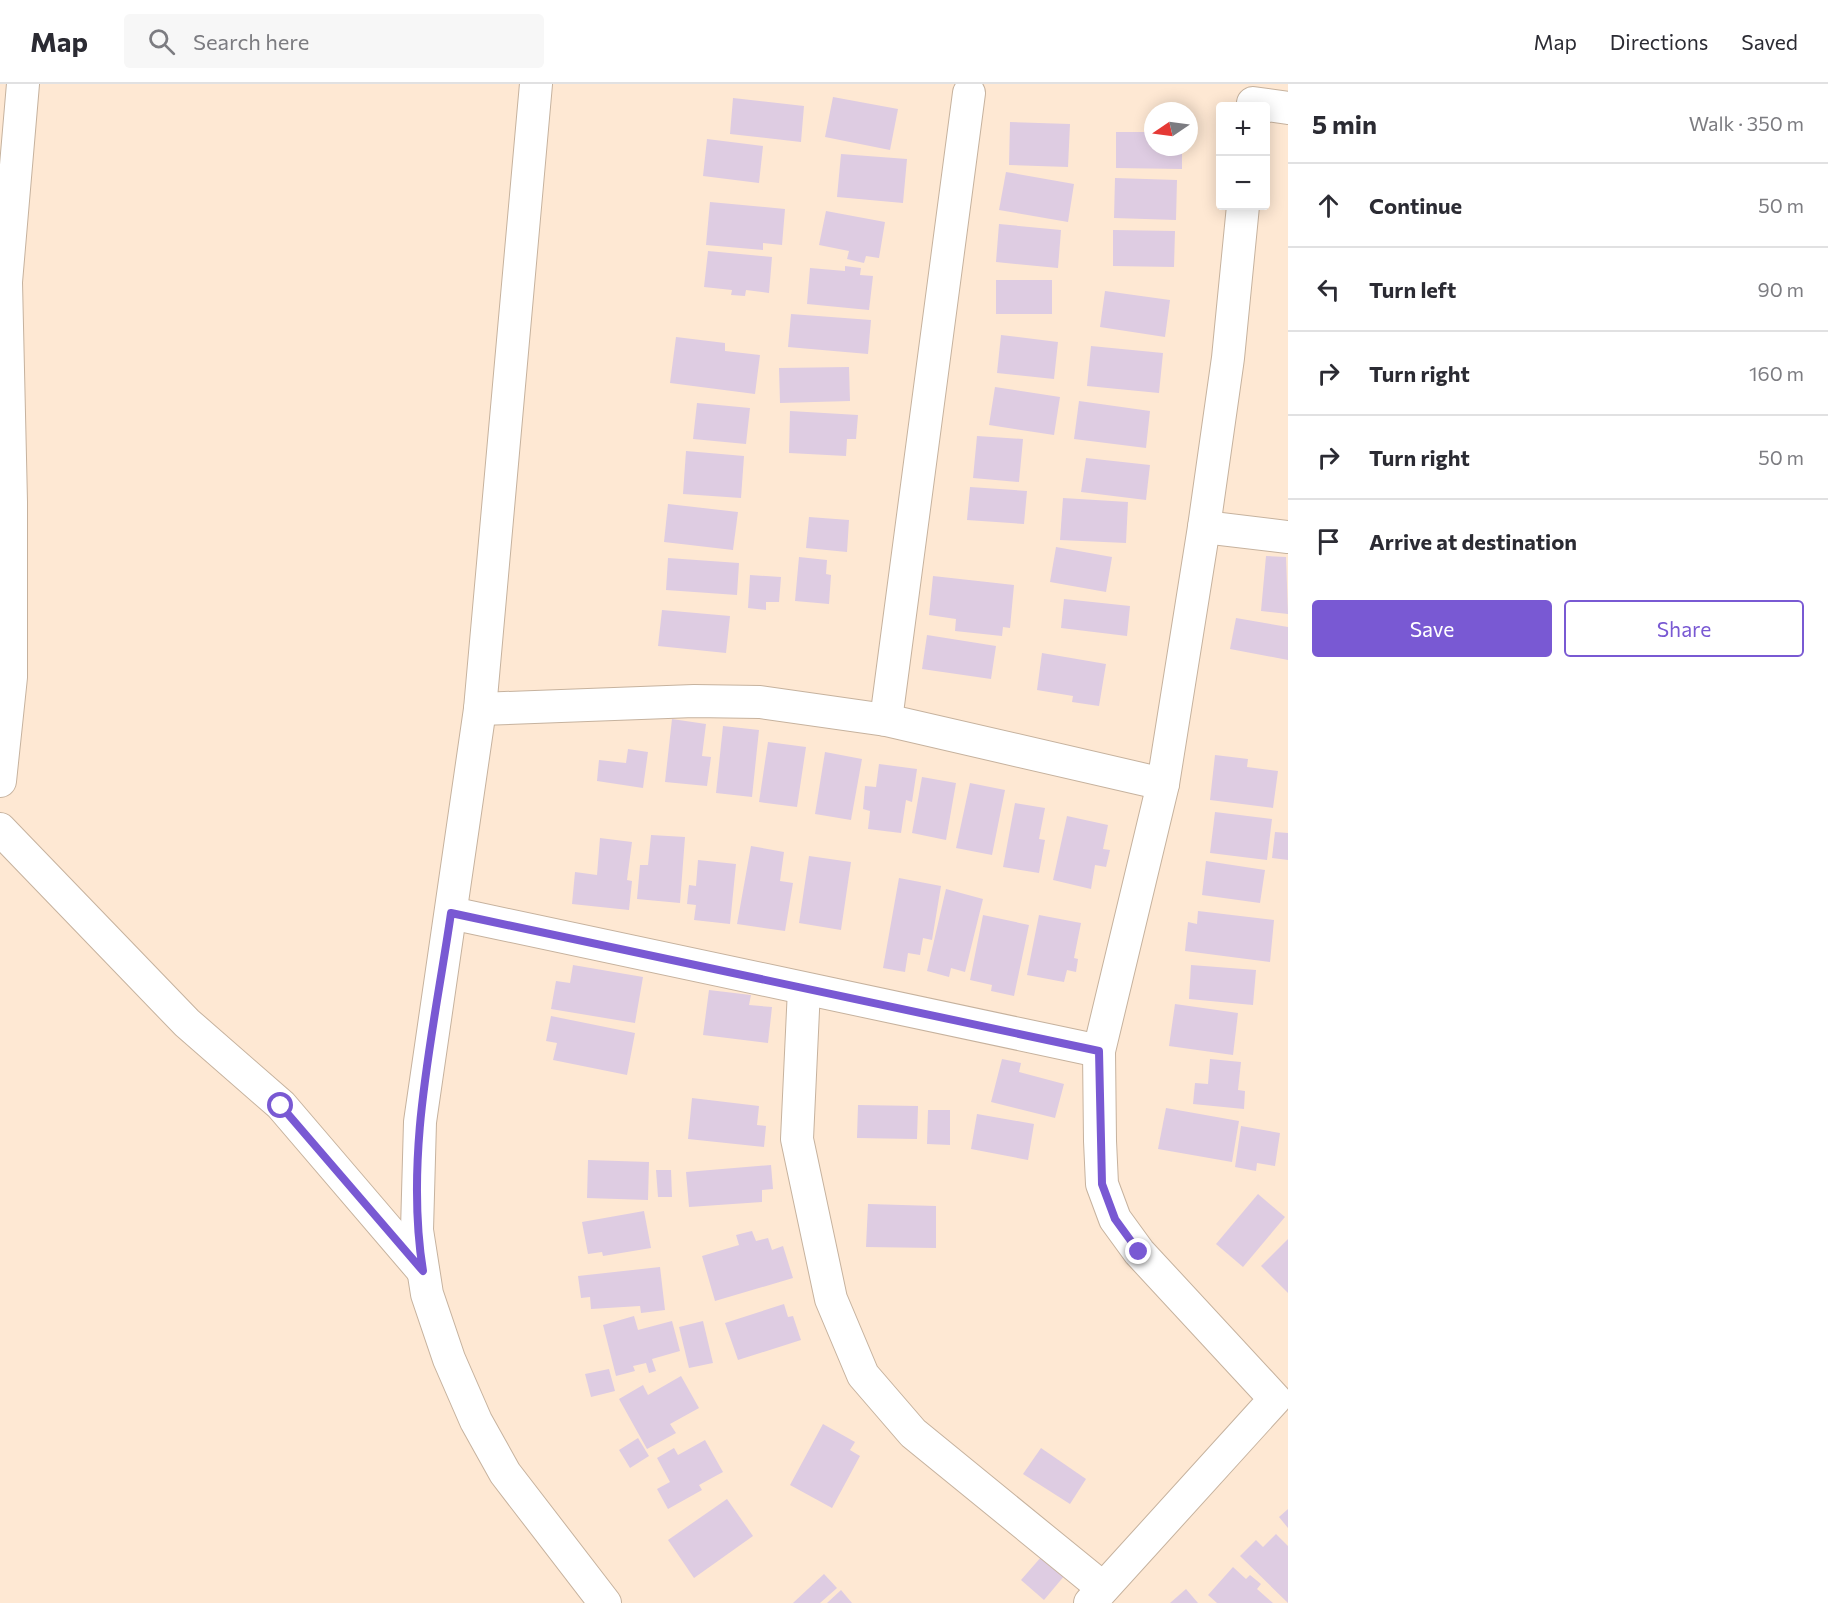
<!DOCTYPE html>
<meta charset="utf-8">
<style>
body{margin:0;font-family:Commissioner,sans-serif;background:#f7f7f7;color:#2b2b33}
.controls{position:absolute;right:18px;top:18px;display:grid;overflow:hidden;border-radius:6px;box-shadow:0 3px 15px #0003}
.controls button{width:54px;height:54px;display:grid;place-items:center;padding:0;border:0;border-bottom:2px solid #e1e1e2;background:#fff;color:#2b2b33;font:30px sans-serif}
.compass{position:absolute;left:1144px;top:18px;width:54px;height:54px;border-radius:50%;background:#fff;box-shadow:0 3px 15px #0003;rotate:257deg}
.stop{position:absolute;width:18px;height:18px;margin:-14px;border:4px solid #7959d3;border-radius:50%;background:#fff}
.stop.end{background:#7959d3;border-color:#fff;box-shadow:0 2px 6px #0008}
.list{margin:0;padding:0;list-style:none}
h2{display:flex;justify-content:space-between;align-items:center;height:78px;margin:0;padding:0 24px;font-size:26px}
h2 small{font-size:20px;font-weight:400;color:#7c7c81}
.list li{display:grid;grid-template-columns:39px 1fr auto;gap:18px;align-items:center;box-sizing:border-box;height:84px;padding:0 24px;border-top:2px solid #e1e1e2}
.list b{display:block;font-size:22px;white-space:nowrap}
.list em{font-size:20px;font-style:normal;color:#7c7c81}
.actions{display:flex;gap:12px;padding:18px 24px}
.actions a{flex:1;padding:14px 0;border:2px solid #7959d3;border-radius:6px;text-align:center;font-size:21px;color:#7959d3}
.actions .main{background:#7959d3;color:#fff}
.icon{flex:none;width:33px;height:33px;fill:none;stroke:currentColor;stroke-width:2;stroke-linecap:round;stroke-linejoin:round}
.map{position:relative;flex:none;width:1288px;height:1519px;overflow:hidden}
header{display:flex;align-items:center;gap:36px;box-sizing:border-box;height:84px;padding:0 30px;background:#fff;border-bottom:2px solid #e1e1e2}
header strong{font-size:28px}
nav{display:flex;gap:33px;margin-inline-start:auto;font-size:21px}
.search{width:420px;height:54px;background:#f7f7f7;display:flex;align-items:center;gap:15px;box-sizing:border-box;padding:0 21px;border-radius:6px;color:#7c7c81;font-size:22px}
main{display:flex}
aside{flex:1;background:#fff}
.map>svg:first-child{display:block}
</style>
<header>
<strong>Map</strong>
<div class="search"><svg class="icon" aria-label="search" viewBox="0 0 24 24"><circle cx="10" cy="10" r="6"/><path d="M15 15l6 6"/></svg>Search here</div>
<nav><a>Map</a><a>Directions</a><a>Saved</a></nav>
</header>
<main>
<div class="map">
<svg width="1288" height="1519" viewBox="0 0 1288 1519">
<rect width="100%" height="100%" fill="#fee8d3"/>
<!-- building -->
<g fill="#decce2">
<path d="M833 13 898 25 890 66 825 53Z"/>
<path d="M733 14 804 22 801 58 730 50Z"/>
<path d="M1010 38 1070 40 1068 83 1009 81Z"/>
<path d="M1147 41H1153V63H1182V85L1116 84V48H1147Z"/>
<path d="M707 55 763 62 759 99 703 92Z"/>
<path d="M841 70 907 75 903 119 837 113Z"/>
<path d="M1006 88 1074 100 1068 138 999 126Z"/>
<path d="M1115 94 1177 96 1176 136 1114 134Z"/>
<path d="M710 118 785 125 782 161 763 159V166L706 161Z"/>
<path d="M826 127 885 138 879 174 866 172 864 179 847 175 849 167 819 161Z"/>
<path d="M999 140 1061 146 1058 184 996 178Z"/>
<path d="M1113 146 1175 147 1174 183 1113 182Z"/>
<path d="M708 167 772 173 769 209 746 206 745 212 731 211 732 206 704 203Z"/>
<path d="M845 182 861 184 860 191 873 192 869 226 807 220 810 184 845 187Z"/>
<rect x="996" y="196" width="56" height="34"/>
<path d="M1105 207 1170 216 1165 253 1100 243Z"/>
<path d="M791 230 871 236 868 270 788 263Z"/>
<path d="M1001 251 1058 258 1054 295 997 289Z"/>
<path d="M676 253 725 259V267L760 271 755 310 670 299Z"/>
<path d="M1091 262 1163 269 1159 309 1087 302Z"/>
<path d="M849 283 850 317 780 319 779 284Z"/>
<path d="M995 303 1060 313 1054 351 989 341Z"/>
<path d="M1079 317 1150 327 1146 364 1074 355Z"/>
<path d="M697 319 750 324 746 360 693 355Z"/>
<path d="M790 327 858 331 856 355H847L846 372 789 369Z"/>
<path d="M977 352 1023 355 1019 398 973 394Z"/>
<path d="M686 367 744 372 741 414 683 410Z"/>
<path d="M1086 374 1150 381 1146 416 1081 408Z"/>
<path d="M970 403 1027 407 1024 440 967 436Z"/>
<path d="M1063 414 1128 418 1126 459 1060 456Z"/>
<path d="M668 420 738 428 733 466 664 458Z"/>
<path d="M809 433 849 436 847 468 806 464Z"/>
<path d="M1056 463 1112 473 1106 508 1050 498Z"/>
<path d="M1266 472 1286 473 1288 530 1261 527Z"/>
<path d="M799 473 827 476 826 490 831 491 829 520 795 517Z"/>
<path d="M668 474 739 479 737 511 666 506Z"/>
<path d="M750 491 781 493 779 518H766V526L748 524Z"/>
<path d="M933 492 1014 501 1010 544 1003 543 1002 552 955 547 956 535 929 531Z"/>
<path d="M1064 515 1130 522 1127 552 1061 544Z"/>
<path d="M662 526 730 532 726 569 658 562Z"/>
<path d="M1236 534 1288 543V576L1230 565Z"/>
<path d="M927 551 996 562 991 595 922 585Z"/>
<path d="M1042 569 1106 580 1099 622 1072 618 1073 612 1037 606Z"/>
<path d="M672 635 706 640 702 672 711 673 707 702 665 698Z"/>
<path d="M723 642 759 646 752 713 716 709Z"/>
<path d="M768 658 806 663 797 723 759 718Z"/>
<path d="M628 665 648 668 643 704 597 697 599 676 626 679Z"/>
<path d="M825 668 862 675 851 736 815 730Z"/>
<path d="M1215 671 1248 675 1247 683 1278 687 1273 724 1210 716Z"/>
<path d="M879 680 917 685 912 718 906 716 901 749 868 745 870 727 863 725 865 702 876 703Z"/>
<path d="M922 693 956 699 946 756 912 749Z"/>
<path d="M970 699 1005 706 992 771 956 764Z"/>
<path d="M1015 719 1045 724 1039 755 1045 756 1039 789 1003 783Z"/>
<path d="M1215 728 1272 735 1267 776 1210 769Z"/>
<path d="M1067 732 1108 741 1103 765 1110 766 1106 783 1095 781 1091 805 1053 796Z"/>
<path d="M1275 748 1288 749V776L1272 774Z"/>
<path d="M651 751 685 753 680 819 637 815 640 781H648Z"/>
<path d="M600 754 632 758 627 796 632 797 629 826 572 820 575 788 597 791Z"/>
<path d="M751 762 784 768 780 797 793 799 785 847 737 840Z"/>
<path d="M809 772 851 778 841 846 799 839Z"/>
<path d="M698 776 736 780 730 840 694 836 696 821 687 820 689 801 696 802Z"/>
<path d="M1206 777 1265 786 1260 819 1202 811Z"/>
<path d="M899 794 941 802 932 856 923 854 920 871 908 869 905 888 883 884Z"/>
<path d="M946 805 983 815 965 888 951 884 949 893 927 887Z"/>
<path d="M1198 827 1274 836 1270 878 1185 867 1188 838 1197 840Z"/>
<path d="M983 831 1029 841 1014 912 991 907 992 901 970 896Z"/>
<path d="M1039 831 1081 839 1074 874 1078 875 1076 888 1067 886 1064 898 1027 891Z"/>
<path d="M573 881 643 893 635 939 551 925 556 897 570 899Z"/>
<path d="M1191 881 1256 886 1253 921 1189 915Z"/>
<path d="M709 906 751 911 749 921 772 923 768 959 703 951Z"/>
<path d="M1175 920 1238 929 1233 971 1169 962Z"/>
<path d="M551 932 635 949 627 991 553 976 557 959 546 957Z"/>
<path d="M1002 975 1021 979 1019 988 1064 1000 1055 1034 991 1018Z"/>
<path d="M1210 975 1241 978 1238 1006 1245 1007 1244 1025 1193 1020 1195 999 1208 1000Z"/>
<path d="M692 1014 759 1022 757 1041 766 1042 764 1063 688 1055Z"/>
<path d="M858 1021 918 1022 917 1055 857 1054Z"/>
<path d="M1166 1024 1239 1037 1232 1078 1158 1065Z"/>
<path d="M928 1026H950V1061L927 1060Z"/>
<path d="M977 1030 1034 1040 1028 1076 971 1065Z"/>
<path d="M1241 1042 1280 1049 1275 1082 1257 1079 1256 1087 1235 1083Z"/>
<path d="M588 1076 649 1078 648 1116 587 1114Z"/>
<path d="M771 1081 773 1105 762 1106V1118L689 1123 686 1088Z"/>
<path d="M656 1086H671L672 1113H658Z"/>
<path d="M1258 1110 1285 1133 1243 1183 1216 1160Z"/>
<path d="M868 1120 936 1122V1164L866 1163Z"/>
<path d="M644 1127 651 1164 603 1172 602 1168 588 1170 582 1138Z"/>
<path d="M752 1147 756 1157 768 1154 772 1166 783 1162 793 1194 715 1217 702 1172 739 1161 736 1151Z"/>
<path d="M1288 1155V1209L1261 1182Z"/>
<path d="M660 1183 665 1226 641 1229 640 1222 591 1225 590 1213 581 1214 578 1192Z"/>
<path d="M784 1220 788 1233 793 1232 801 1256 738 1276 725 1239Z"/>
<path d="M634 1232 638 1246 672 1237 680 1267 652 1275 656 1287 649 1289 646 1279 633 1282 635 1287 616 1292 603 1241Z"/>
<path d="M703 1237 713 1279 689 1284 679 1243Z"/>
<path d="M609 1285 615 1307 591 1313 585 1290Z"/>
<path d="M681 1292 699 1324 670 1340 676 1349 647 1365 619 1315 643 1301 648 1311Z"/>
<path d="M823 1340 855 1358 850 1366 860 1372 832 1424 790 1401Z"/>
<path d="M638 1354 649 1372 630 1384 619 1366Z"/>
<path d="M705 1356 723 1388 699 1401 702 1406 668 1425 657 1405 670 1398 657 1374 674 1364 678 1371Z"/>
<path d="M1041 1364 1086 1395 1070 1420 1023 1390Z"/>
<path d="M727 1415 753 1452 694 1494 668 1456Z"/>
<path d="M1288 1425V1444L1279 1433Z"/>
<path d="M1276 1450 1288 1462V1519L1240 1472 1256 1456 1263 1463Z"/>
<path d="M1042 1472 1065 1491 1044 1516 1021 1496Z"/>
<path d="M1233 1483 1246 1495 1250 1491 1261 1500 1257 1505 1273 1519H1217L1208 1511Z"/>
<path d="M824 1490 837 1504 820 1519H793Z"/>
<path d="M1186 1505 1198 1519H1170Z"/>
<path d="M841 1506 852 1519H827Z"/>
</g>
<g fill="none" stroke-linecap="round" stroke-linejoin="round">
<defs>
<g id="minor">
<path d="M536 0 480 625 420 1038 417 1146 427 1210 449 1275 476 1337 505 1389 605 1519"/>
<path d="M1253 19 1288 24"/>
<path d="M1204 443 1288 453"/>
<path d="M480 625 694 617 760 618 886 636 1163 700"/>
<path d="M886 636 969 9"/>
<path d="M0 697 11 593V418L6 198 23 0"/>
<path d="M0 745 187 939 281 1021 423 1187"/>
<path d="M451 829 1099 967"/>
<path d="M804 905 797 1055 831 1215 863 1291 913 1349 1103 1504"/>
<path d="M1090 1519 1275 1315 1139 1168 1115 1135 1102 1100 1100 1057 1099 967 1163 700 1204 443 1228 274 1243 122"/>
</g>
</defs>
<!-- minor casing -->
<use href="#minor" stroke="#c6b29e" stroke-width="34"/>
<!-- minor -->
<use href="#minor" stroke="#fff" stroke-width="32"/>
</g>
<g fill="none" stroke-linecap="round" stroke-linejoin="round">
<!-- route -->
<path stroke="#7959d3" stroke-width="8" d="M281 1022 423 1187C404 1069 434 946 451 829L1099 967 1102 1100 1115 1135 1139 1168"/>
</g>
</svg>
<div class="controls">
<button>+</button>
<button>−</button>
</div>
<svg class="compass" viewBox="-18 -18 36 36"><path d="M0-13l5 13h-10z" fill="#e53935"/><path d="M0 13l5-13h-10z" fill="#7c7c81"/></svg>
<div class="stop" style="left:281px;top:1022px"></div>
<div class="stop end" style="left:1139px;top:1168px"></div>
</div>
<aside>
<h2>5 min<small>Walk · 350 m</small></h2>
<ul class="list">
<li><svg class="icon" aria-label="ahead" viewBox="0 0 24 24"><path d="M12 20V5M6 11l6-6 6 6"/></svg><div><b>Continue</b></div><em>50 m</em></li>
<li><svg class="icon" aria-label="left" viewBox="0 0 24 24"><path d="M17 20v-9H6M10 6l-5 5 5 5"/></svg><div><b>Turn left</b></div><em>90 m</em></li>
<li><svg class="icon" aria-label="right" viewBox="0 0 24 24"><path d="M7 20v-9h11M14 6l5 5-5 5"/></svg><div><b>Turn right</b></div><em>160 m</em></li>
<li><svg class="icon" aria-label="right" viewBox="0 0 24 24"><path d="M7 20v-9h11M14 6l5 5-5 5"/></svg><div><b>Turn right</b></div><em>50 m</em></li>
<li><svg class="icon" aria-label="arrive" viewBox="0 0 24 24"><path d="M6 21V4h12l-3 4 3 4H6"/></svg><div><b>Arrive at destination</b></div></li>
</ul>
<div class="actions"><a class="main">Save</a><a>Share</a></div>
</aside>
</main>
